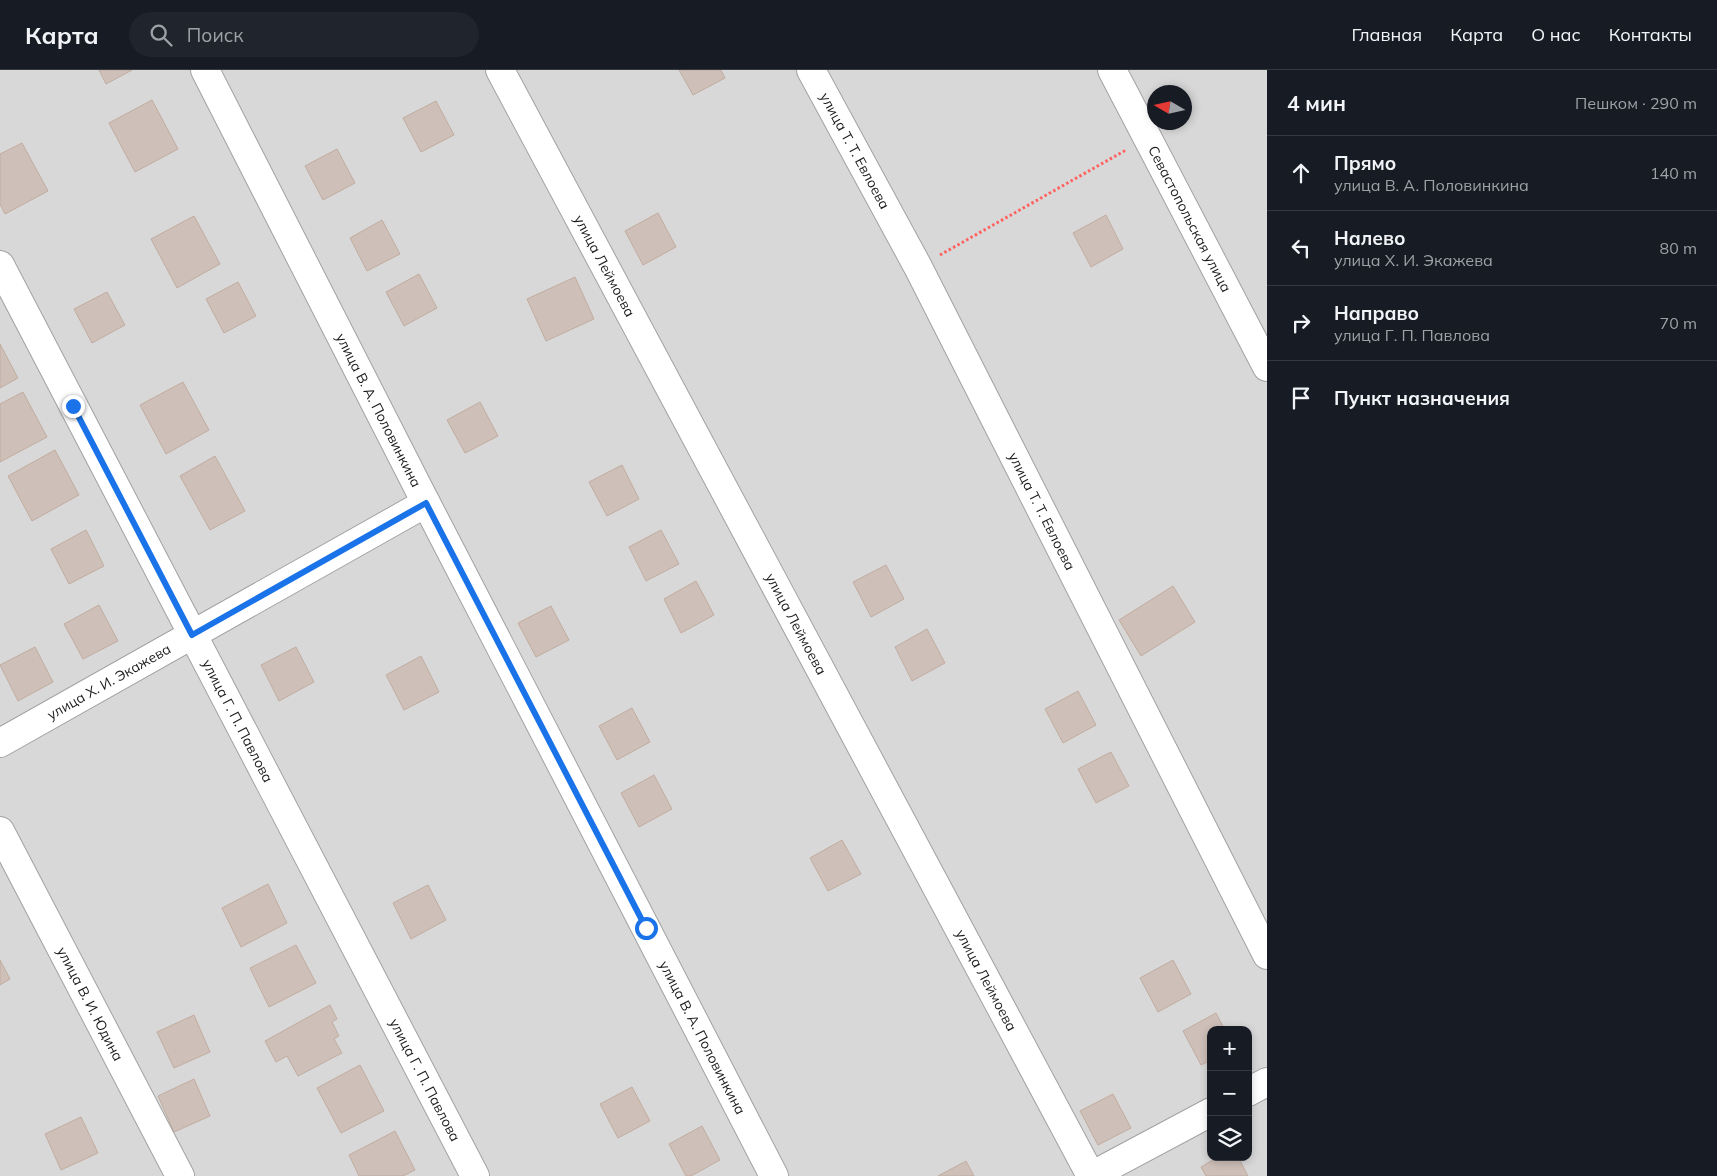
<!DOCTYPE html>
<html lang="ru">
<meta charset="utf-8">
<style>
body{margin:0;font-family:Mulish,sans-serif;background:#20242c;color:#f1f3f6}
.controls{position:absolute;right:15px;bottom:15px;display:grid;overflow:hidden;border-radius:10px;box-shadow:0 2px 8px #0003}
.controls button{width:45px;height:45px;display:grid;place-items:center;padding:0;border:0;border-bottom:1px solid #363941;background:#171b24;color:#f1f3f6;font:25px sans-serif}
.compass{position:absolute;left:1147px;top:15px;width:45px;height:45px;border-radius:50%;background:#171b24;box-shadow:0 2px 8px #0003;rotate:279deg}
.stop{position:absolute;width:15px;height:15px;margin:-11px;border:4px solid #1a73e8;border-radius:50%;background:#fff}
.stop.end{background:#1a73e8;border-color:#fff;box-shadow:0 1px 5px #0008}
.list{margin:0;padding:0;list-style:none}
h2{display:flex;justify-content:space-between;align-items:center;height:65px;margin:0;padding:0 20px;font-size:21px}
h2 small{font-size:16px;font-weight:400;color:#9ea1a6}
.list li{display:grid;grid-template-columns:32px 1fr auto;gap:15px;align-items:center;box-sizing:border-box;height:75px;padding:0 20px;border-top:1px solid #363941}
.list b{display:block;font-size:19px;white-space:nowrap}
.list p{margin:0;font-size:16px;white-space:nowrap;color:#9ea1a6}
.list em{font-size:16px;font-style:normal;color:#9ea1a6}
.icon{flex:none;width:28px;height:28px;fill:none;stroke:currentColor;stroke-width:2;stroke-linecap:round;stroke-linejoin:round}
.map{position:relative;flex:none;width:1267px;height:1106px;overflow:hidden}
header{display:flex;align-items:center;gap:30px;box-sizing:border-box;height:70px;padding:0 25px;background:#171b24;border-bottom:1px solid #363941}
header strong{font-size:24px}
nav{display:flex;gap:28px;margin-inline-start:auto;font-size:18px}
.search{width:350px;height:45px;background:#20242c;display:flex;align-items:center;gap:12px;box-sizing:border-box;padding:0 18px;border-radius:28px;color:#9ea1a6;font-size:19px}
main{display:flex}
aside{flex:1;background:#171b24}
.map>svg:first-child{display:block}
</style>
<header>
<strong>Карта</strong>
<div class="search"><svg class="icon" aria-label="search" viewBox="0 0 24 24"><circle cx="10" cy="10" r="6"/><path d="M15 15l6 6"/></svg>Поиск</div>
<nav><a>Главная</a><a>Карта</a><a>О нас</a><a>Контакты</a></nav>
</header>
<main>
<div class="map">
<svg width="1267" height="1106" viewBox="0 0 1267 1106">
<rect width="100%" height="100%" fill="#eee8df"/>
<!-- residential -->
<path fill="#d9d8d8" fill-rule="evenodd" d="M0 0H1267V1106H0ZM1154 22H1184V52H1154ZM1211 960H1248V1087H1211Z"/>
<!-- building -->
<g fill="#cec0b8" stroke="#c1aca0">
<path d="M99 0H132L106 14Z"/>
<path d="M679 0H721L725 8 693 25Z"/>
<path d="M152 30 178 79 135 102 109 53Z"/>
<path d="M436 31 454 65 421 82 403 48Z"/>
<path d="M22 73 48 121 5 144 0 134V84Z"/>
<path d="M337 79 355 113 323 130 305 96Z"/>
<path d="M658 143 676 177 643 195 625 161Z"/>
<path d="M1106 145 1123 179 1091 197 1073 163Z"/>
<path d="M194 146 220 194 177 218 151 169Z"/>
<path d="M382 150 400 184 367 201 350 168Z"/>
<path d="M419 204 437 238 404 256 386 222Z"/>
<path d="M575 207 594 249 546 271 527 229Z"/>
<path d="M238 212 256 246 224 263 206 229Z"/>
<path d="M107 222 125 255 92 273 74 239Z"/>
<path d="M0 274 18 308 0 318Z"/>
<path d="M183 312 209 360 166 384 140 335Z"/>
<path d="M23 322 47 367 0 392V334Z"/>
<path d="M480 332 498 366 465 383 447 350Z"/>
<path d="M55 380 79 425 32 451 8 406Z"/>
<path d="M215 386 245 441 210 460 180 406Z"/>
<path d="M622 395 639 429 607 446 589 412Z"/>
<path d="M86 460 104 496 69 514 51 479Z"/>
<path d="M661 460 679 494 646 511 629 477Z"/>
<path d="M886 495 904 529 871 547 853 512Z"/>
<path d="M696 511 714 545 681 563 664 529Z"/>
<path d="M1173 516 1195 552 1141 586 1119 550Z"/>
<path d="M99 535 118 571 83 589 64 554Z"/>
<path d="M551 536 569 570 536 587 518 553Z"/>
<path d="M927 559 945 593 912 611 895 577Z"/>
<path d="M35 577 53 612 18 631 0 595Z"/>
<path d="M296 577 314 612 279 631 261 595Z"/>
<path d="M421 586 439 622 404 640 386 605Z"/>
<path d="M1078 621 1096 655 1063 673 1045 639Z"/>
<path d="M632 638 650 672 617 690 599 656Z"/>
<path d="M1111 682 1129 716 1096 733 1078 699Z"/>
<path d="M654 705 672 739 639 757 621 723Z"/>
<path d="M842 770 861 804 828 821 810 788Z"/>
<path d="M268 814 287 853 241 877 222 838Z"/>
<path d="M428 815 446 850 411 869 393 833Z"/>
<path d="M296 875 316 913 269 937 250 898Z"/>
<path d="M0 890 10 909 0 915Z"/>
<path d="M1173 890 1191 924 1158 942 1140 908Z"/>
<path d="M330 935 337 949 332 952 339 966 334 969 342 983 298 1006 287 986 276 992 265 971Z"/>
<path d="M1216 943 1225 960H1211V990L1201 995 1183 961Z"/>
<path d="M194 945 210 982 174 998 157 962Z"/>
<path d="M360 995 384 1041 341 1063 317 1018Z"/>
<path d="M194 1009 210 1046 174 1062 158 1026Z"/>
<path d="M632 1017 650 1051 618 1068 600 1034Z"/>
<path d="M1113 1024 1131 1058 1098 1075 1080 1041Z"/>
<path d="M81 1047 98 1083 61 1100 45 1064Z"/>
<path d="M702 1056 720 1090 691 1106H686L669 1074Z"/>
<path d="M395 1061 415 1100 403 1106H359L349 1085Z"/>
<path d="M1218 1087H1238L1248 1106H1206L1201 1097Z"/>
<path d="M966 1091 974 1106H938Z"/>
</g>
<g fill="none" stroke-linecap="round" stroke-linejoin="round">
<defs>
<g id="minor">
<path id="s1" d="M205 0 426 433 774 1106"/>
<path id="s2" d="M500 0 1091 1106"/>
<path id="s3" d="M811 0 918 197 1267 885"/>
<path id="s4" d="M1112 0 1267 297"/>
<path id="s5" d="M0 195 475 1106"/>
<path id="s6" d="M0 673 426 433"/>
<path id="s7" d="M0 761 180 1106"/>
<path d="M1248 1022 1267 1012"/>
<path d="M1091 1106 1211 1042"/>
</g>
</defs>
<!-- minor casing -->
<use href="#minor" stroke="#a2a2a2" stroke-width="30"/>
<!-- path -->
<path stroke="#ff625f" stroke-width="3" stroke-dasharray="2.5 2.5" stroke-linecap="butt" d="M940 185 1126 80"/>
<!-- minor -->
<use href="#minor" stroke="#fff" stroke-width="28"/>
</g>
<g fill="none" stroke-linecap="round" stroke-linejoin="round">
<!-- route -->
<path stroke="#1a73e8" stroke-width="6" d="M73 336 192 565 426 433 646 858"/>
</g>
<g text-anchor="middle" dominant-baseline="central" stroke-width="5" stroke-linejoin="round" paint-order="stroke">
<!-- street labels -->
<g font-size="14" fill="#1b1b1b" stroke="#fff">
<text stroke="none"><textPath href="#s3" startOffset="92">улица Т. Т. Евлоева</textPath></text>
<text stroke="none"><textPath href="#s4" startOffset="168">Севастопольская улица</textPath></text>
<text stroke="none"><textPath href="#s2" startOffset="222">улица Леймоева</textPath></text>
<text stroke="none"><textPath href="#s1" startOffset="382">улица В. А. Половинкина</textPath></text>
<text stroke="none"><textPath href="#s3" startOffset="498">улица Т. Т. Евлоева</textPath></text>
<text stroke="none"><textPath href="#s2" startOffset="628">улица Леймоева</textPath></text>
<text stroke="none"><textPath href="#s6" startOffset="125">улица Х. И. Экажева</textPath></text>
<text stroke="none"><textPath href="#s5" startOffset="514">улица Г. П. Павлова</textPath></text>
<text stroke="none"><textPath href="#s2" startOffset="1032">улица Леймоева</textPath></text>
<text stroke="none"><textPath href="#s7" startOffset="195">улица В. И. Юдина</textPath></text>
<text stroke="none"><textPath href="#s1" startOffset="1088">улица В. А. Половинкина</textPath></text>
<text stroke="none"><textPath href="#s5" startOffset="919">улица Г. П. Павлова</textPath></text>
</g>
</g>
</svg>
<div class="controls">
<button>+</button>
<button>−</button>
<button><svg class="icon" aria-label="layers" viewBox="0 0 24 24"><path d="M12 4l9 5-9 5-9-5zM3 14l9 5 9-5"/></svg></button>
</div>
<svg class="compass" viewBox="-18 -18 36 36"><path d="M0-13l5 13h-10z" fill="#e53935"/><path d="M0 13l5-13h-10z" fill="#9ea1a6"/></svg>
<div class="stop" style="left:646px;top:858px"></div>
<div class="stop end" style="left:73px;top:336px"></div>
</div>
<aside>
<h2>4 мин<small>Пешком · 290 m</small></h2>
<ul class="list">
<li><svg class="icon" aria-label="ahead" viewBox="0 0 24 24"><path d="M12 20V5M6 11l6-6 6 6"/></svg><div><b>Прямо</b><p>улица В. А. Половинкина</p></div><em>140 m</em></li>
<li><svg class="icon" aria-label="left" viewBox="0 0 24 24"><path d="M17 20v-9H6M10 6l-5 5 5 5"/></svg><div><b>Налево</b><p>улица Х. И. Экажева</p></div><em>80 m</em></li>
<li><svg class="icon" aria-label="right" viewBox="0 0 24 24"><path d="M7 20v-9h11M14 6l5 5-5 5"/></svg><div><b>Направо</b><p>улица Г. П. Павлова</p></div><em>70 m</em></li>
<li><svg class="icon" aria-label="arrive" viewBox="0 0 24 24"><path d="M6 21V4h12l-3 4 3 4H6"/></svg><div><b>Пункт назначения</b></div></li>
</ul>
</aside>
</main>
